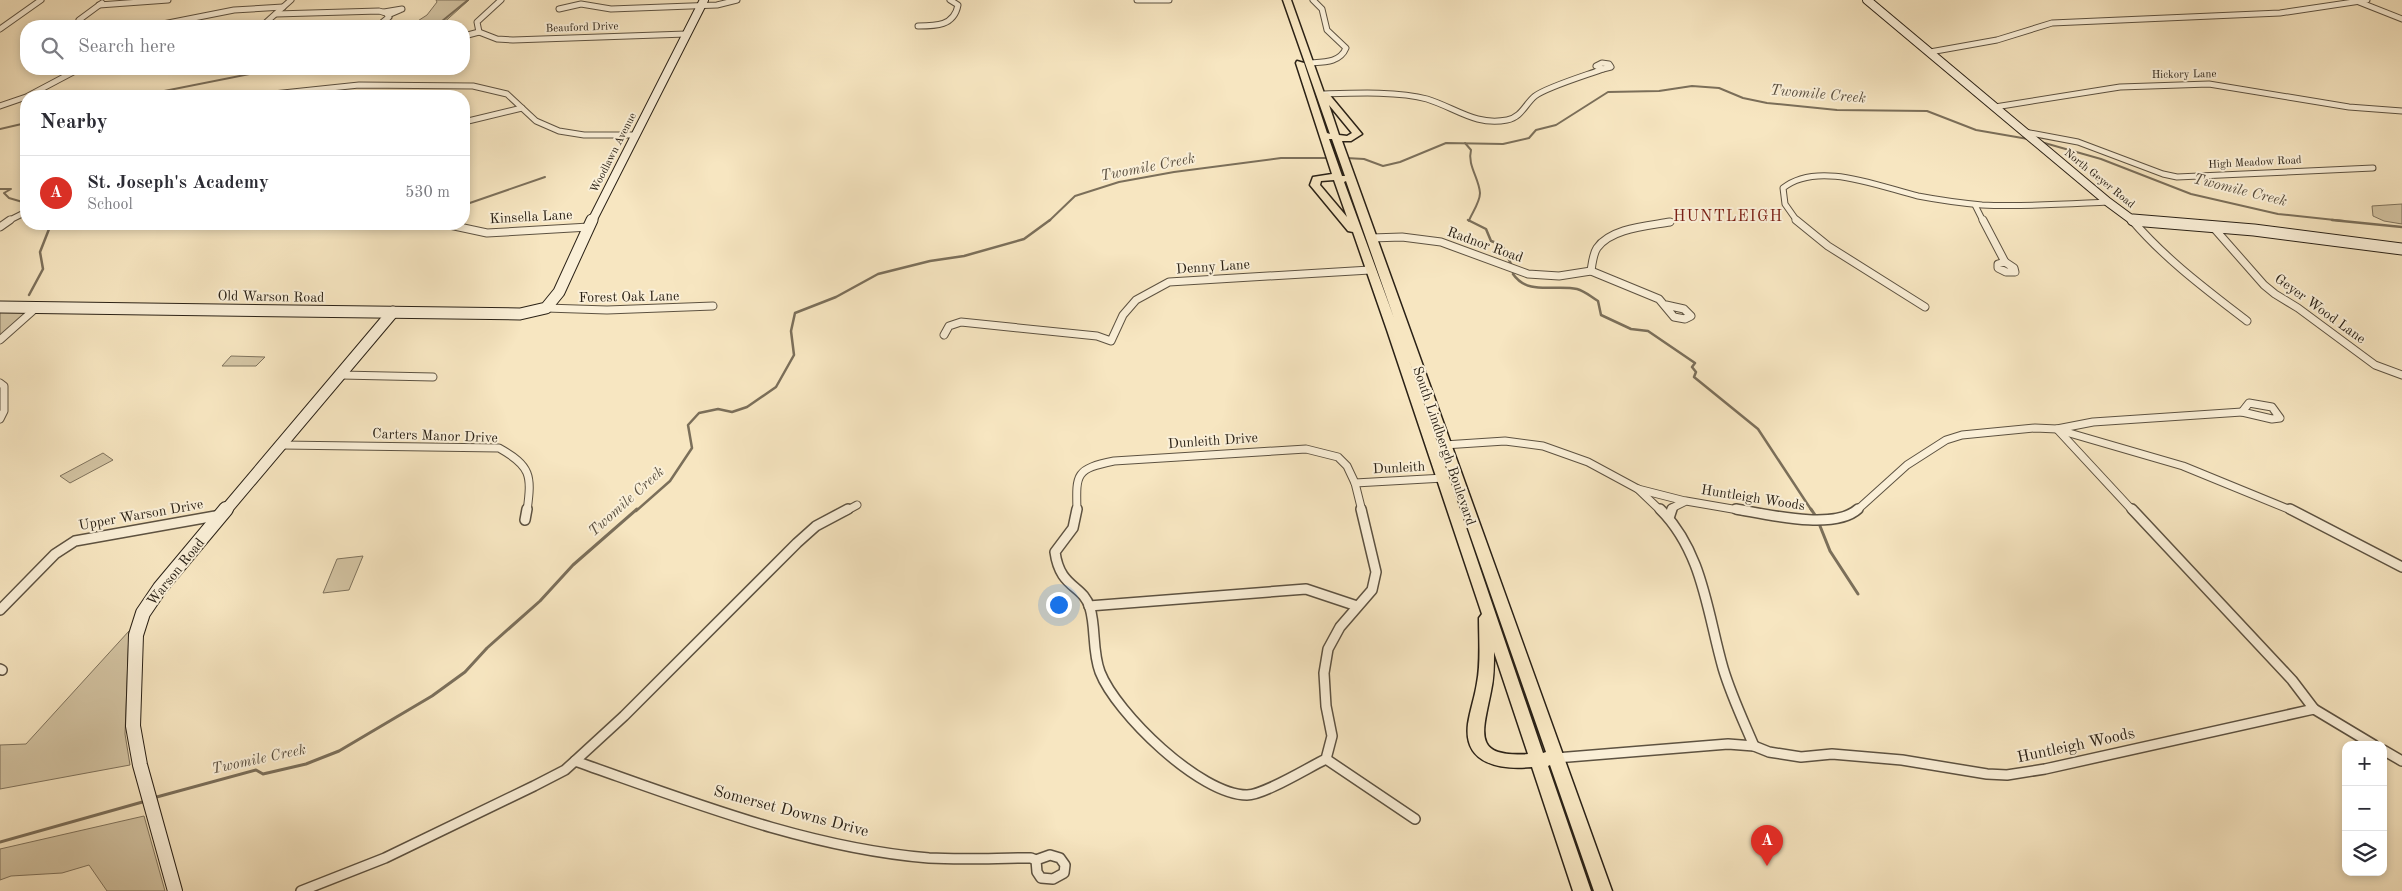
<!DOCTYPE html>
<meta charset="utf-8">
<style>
body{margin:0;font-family:"Old Standard TT",serif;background:#f7f7f7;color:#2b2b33}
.controls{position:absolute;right:15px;bottom:15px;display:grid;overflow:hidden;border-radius:10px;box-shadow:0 2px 8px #0003}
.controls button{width:45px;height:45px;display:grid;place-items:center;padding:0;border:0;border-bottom:1px solid #e1e1e2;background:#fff;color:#2b2b33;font:25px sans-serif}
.you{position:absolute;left:1058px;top:604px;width:18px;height:18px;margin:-12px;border:4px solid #fff;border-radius:50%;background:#1a73e8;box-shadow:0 0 0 8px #1a73e833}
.badge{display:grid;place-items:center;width:32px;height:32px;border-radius:50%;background:#d93025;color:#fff;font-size:16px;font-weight:700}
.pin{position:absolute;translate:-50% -41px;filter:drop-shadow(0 1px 2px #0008)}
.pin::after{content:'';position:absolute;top:26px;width:18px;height:15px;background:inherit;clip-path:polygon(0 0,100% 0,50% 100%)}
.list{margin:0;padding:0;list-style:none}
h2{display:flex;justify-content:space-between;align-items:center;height:65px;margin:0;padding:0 20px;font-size:21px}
h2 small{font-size:16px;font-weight:400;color:#7c7c81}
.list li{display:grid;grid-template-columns:32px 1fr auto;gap:15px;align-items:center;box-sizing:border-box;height:75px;padding:0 20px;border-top:1px solid #e1e1e2}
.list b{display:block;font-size:19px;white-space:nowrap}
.list p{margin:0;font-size:16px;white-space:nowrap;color:#7c7c81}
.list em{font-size:16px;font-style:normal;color:#7c7c81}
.icon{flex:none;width:28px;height:28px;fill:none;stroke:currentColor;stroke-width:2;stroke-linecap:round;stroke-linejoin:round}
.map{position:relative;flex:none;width:2402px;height:891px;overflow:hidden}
.search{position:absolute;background:#fff;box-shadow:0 2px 8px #0003;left:20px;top:20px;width:450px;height:55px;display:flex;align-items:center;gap:12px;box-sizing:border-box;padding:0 18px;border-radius:20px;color:#7c7c81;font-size:19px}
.panel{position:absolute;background:#fff;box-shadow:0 2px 8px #0003;left:20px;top:90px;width:450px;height:140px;border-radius:20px}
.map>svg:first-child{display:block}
</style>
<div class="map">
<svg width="2402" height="891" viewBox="0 0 2402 891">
<rect width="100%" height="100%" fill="#f7e6c1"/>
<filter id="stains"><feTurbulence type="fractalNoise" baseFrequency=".004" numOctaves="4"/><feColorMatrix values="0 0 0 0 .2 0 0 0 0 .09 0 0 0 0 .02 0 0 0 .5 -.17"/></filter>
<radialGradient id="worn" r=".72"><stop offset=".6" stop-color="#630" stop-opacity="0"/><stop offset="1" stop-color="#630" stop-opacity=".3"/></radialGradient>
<!-- green -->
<g fill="#d4c5a4" stroke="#7f735d">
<path d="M436 0H469L440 26H410L427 15 437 2Z"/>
<path d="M2402 204V224L2384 221 2373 216 2372 206Z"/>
<path d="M0 309H24L26 313 0 337Z"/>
<path d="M231 356 265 357 256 366H222Z"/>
<path d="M103 453 113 460 70 483 60 476Z"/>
<path d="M363 556 349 590 323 593 337 559Z"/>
<path d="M129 631 125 734 130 765 0 789V745L26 744Z"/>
<path d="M144 816 165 891H107L89 865 62 873 11 876 0 880V849Z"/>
</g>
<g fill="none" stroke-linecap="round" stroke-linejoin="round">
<!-- stream-far2 -->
<g stroke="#7b6f5a" stroke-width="2">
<path d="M436 26 468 0"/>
<path d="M139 96 275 69"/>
<path d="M0 129 26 123"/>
<path d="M2041 142 2101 159 2191 194 2278 214 2344 221"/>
<path d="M1465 143 1471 150C1467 165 1479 178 1480 193 1480 203 1470 216 1469 221"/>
<path d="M1346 158 1364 159 1383 166 1400 162 1446 143 1503 144 1529 138 1536 130 1556 125 1608 92 1659 91 1692 86 1719 88 1743 98 1767 103 1837 110 1927 111 1976 130 2028 139"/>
<path d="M0 189H11L4 193 9 198 26 203"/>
<path d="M464 205 545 177"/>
<path d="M1049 221 1075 196 1119 182 1174 172 1281 158H1328"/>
</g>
<!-- stream-far1 -->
<g stroke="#7b6f5a" stroke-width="2.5">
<path d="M1468 220 1486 229 1491 241 1502 245 1512 266"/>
<path d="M2332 220 2402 227"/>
<path d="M279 224C301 230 323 225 345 224 365 223 383 229 403 224"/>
<path d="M1513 274C1528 296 1555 284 1577 289 1585 291 1591 297 1598 301L1601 315 1631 329 1648 331 1695 363 1692 367 1696 372 1694 377 1758 429 1812 511"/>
<path d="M29 295 43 269 40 252 51 224"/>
<path d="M636 511 670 481 692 448 688 425 699 413 718 409 732 412 747 407 776 387 794 355 791 331 795 313 836 297 878 274 930 261 964 256 1024 239 1050 220"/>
</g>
<!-- stream -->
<g stroke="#7b6f5a" stroke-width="3">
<path d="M1811 509 1815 515"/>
<path d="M1820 526 1830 551 1858 594"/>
<path d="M153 798 256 770 263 774 306 764 339 751 432 696 465 672 487 648 540 601 573 565 637 509"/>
<path d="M0 842 146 801"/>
</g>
<defs>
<g id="street-far2">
<path d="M1137 0H1169"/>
<path d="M2359 2 2402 19"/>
<path d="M99 5 168 0"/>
<path d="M559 9 581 4 611 9 717 5 737 0"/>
<path d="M384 12 402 9 388 15"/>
<path d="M276 14 379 11 386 13 389 17 378 26"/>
<path d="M83 26 79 20 102 3"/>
<path d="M153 26 234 10 283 7"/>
<path d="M262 26 291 0"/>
<path d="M918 26C936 26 954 26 958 5L950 0"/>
<path d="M0 29 41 0"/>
<path d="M479 32 497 39 513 40 686 34"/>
<path d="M479 32 477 22 501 0"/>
<path d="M464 36 479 32"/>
<path d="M1930 52 1997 40 2052 23 2280 13 2367 0"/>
<path d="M1309 63C1323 62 1340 63 1346 48L1327 30 1322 9 1313 0"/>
<path d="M1602 63 1609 64 1611 67 1603 69 1596 66Z"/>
<path d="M1324 94C1354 93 1399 91 1427 99 1456 108 1475 126 1507 120 1522 117 1525 104 1535 96 1547 87 1587 75 1603 69"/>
<path d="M28 96 79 69"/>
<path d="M253 96 359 85 473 86 507 94 536 121 559 131 584 135H636"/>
<path d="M0 106 26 97"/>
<path d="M1995 107 2120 87 2209 84 2349 107 2402 111"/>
<path d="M464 122 522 108"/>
<path d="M2025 132 2078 142 2163 174 2177 177 2373 168"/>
<path d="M1975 205 1983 221"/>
<path d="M2131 219 2133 221"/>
<path d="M8 221 26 212"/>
<path d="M1797 221 1785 204 1783 188C1818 160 1880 187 1918 196 1939 200 1961 203 1982 205 2024 207 2066 204 2108 202"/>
</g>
<g id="street-far1">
<path d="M1796 220 1828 246 1925 307"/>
<path d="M1983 220 2005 262"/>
<path d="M2132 220C2165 259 2207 290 2247 321"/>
<path d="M445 224 487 233 589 227"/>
<path d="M0 227 10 220"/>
<path d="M2213 227 2264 285 2275 294 2298 308 2375 365 2402 375"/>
<path d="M1371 238 1402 237 1441 242 1528 274 1559 276 1591 271 1659 299 1674 317 1685 319 1691 316 1684 309 1666 305"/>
<path d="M2005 262 2014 268 2015 272H2006L1998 268V264Z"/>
<path d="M1591 271C1592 264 1593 254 1597 248 1611 228 1648 226 1670 222"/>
<path d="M546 308 607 310 713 306"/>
<path d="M944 335 949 326 961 322 1097 336 1111 341 1123 315 1136 300 1169 282 1370 270"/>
<path d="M0 340 36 308"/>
<path d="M341 375 433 377"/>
<path d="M0 383 4 386V411L0 419"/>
<path d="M2249 403 2272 407 2280 418 2272 419 2242 412Z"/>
<path d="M2057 429 2133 511"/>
<path d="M2059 430 2183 466 2293 511"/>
<path d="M282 445 499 448C531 466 532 475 527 511"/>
<path d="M1444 445 1505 441 1543 446 1588 462 1638 489 1685 501"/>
<path d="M1355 483 1444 478"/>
<path d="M1638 489 1661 511"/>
<path d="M846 511 857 505"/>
<path d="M1077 511C1076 474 1075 469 1114 461L1306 449 1338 457 1347 466 1355 483 1362 511"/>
<path d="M1671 511 1672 508 1686 501 1744 511"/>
<path d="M1856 511 1907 465 1946 440 1962 435 2035 428 2057 429 2093 422 2242 412"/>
</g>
<g id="street">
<path d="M1077 509 1073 528 1055 552C1060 589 1083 584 1090 608 1096 628 1092 651 1100 672 1116 713 1200 795 1247 795 1264 795 1309 767 1326 759L1332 736 1326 706 1324 673 1328 649 1340 627 1372 590 1376 572 1361 509"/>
<path d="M1660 509C1703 552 1707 612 1723 668 1731 695 1743 720 1754 746"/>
<path d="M1736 509C1766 514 1834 531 1858 509"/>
<path d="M2132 509 2292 680 2314 709"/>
<path d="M2290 509 2402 567"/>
<path d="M1669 518 1672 509"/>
<path d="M525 520 527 509"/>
<path d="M1089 606 1306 589 1357 606"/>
<path d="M0 610 55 554 75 541 221 515"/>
<path d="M0 669 2 670"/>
<path d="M2383 750 2402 761"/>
<path d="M1556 758 1728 744 1754 746 1769 752 1801 757 1832 754 1902 760 1987 774 2007 775 2045 769 2314 709 2374 745"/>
<path d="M1326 759 1415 819"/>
<path d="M575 761 624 716 797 543 816 526 848 509"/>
<path d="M1050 855 1060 858 1065 865 1064 873 1053 879 1041 878 1037 872 1036 860Z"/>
<path d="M301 891 385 858 534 786 565 770 575 761C689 801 807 848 929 858 963 860 997 858 1031 858L1036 860"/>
</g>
<g id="secondary-far2">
<path d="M1867 0 2108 202 2131 219 2137 221"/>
<path d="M592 221 704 0"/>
</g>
<g id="secondary-far1">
<path d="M2133 220 2254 230 2402 249"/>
<path d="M0 307 520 314 546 308 559 292 592 220"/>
<path d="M225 511 393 312"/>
</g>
<path id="secondary" d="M175 891 140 765 133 726 136 635 143 613 160 588 226 509"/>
<path id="primary" d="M1283 0H1291L1324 93H1328L1362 134 1351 141H1342L1612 891H1594L1550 765 1548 766 1591 891H1573L1532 767C1502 770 1463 765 1468 724 1470 710 1475 697 1477 683 1481 662 1479 640 1479 618L1482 614 1387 330 1353 232 1348 231 1310 185 1313 177 1332 174 1296 63 1297 61 1304 63 1327 133 1330 134ZM1329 105 1352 133 1347 136 1339 135ZM1329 139H1332L1345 176H1342ZM1334 180 1347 217 1320 185 1321 181ZM1346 181 1394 318 1344 182ZM1409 360 1546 752 1543 753ZM1494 652 1528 754C1471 758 1483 732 1491 691 1494 678 1494 665 1494 652Z"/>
</defs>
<!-- street-far2 casing -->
<use href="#street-far2" stroke="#5d5241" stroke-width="7"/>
<!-- street-far1 casing -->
<use href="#street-far1" stroke="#5d5241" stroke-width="9"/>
<!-- street casing -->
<use href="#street" stroke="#5d5241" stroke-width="12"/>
<!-- secondary-far2 casing -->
<use href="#secondary-far2" stroke="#2a2116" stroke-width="10"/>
<!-- secondary-far1 casing -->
<use href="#secondary-far1" stroke="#2a2116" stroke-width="13"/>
<!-- secondary casing -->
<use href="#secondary" stroke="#2a2116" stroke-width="16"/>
<!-- primary casing -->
<use href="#primary" stroke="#2a2116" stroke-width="3"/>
<!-- street-far2 -->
<use href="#street-far2" stroke="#faefd7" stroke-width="5"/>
<!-- street-far1 -->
<use href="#street-far1" stroke="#faefd7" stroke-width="7"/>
<!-- street -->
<use href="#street" stroke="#faefd7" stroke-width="9"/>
<!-- secondary-far2 -->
<use href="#secondary-far2" stroke="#faefd7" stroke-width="8"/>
<!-- secondary-far1 -->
<use href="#secondary-far1" stroke="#faefd7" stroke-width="11"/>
<!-- secondary -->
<use href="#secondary" stroke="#faefd7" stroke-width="14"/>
<!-- primary -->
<use href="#primary" fill="#f7e6c1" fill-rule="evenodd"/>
</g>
<g text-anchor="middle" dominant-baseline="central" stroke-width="4" stroke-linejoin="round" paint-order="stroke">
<!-- far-street labels -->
<g font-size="11" fill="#2a2116" stroke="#faefd7">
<text transform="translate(582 28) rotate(-2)">Beauford Drive</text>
<text transform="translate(2184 75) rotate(-1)">Hickory Lane</text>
<text transform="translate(614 153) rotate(-63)">Woodlawn Avenue</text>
<text transform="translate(2255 163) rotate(-3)">High Meadow Road</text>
<text transform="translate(2099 179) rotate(39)">North Geyer Road</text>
</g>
<!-- street labels -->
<g font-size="14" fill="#2a2116" stroke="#faefd7">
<text transform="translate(531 217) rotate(-3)">Kinsella Lane</text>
<text transform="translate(1485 245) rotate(20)">Radnor Road</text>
<text transform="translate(1213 267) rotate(-4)">Denny Lane</text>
<text transform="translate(271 297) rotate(1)">Old Warson Road</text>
<text transform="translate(629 297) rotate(-1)">Forest Oak Lane</text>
<text transform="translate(2320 309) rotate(36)">Geyer Wood Lane</text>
<text transform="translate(435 436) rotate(2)">Carters Manor Drive</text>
<text transform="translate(1213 441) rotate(-4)">Dunleith Drive</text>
<text transform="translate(1444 446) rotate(71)">South Lindbergh Boulevard</text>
<text transform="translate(1399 468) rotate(-3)">Dunleith</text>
<text transform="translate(1753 498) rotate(9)">Huntleigh Woods</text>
<text transform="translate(141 515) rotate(-10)">Upper Warson Drive</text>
<text transform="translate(176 572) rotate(-51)">Warson Road</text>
</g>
<!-- water labels -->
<g font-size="15" font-style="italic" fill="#594e3e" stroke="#faefd7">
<text transform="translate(1818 95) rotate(5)">Twomile Creek</text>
<text transform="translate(1148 168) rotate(-11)">Twomile Creek</text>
<text transform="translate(2240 191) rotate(14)">Twomile Creek</text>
<text transform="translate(627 502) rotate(-42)">Twomile Creek</text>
<text transform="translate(259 760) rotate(-12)">Twomile Creek</text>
</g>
<!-- quarter labels -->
<g font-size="16" letter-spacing="1" fill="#7a1f14" stroke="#faefd7">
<text x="1728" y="217">HUNTLEIGH</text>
</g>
<!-- near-street labels -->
<g font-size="16" fill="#2a2116" stroke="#faefd7">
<text transform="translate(2076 746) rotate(-12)">Huntleigh Woods</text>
<text transform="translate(791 812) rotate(15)">Somerset Downs Drive</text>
</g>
</g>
<rect width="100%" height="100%" filter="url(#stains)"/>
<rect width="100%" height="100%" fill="url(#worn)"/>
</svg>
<div class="controls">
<button>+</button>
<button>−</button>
<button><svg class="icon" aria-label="layers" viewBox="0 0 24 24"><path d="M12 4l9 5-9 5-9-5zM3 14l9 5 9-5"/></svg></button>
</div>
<div class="you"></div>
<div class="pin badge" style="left:1767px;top:866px">A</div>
<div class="search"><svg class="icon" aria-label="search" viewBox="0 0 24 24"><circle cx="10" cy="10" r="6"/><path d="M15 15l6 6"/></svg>Search here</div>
<section class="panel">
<h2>Nearby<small></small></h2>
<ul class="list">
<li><span class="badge">A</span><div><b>St. Joseph's Academy</b><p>School</p></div><em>530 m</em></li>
</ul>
</section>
</div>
